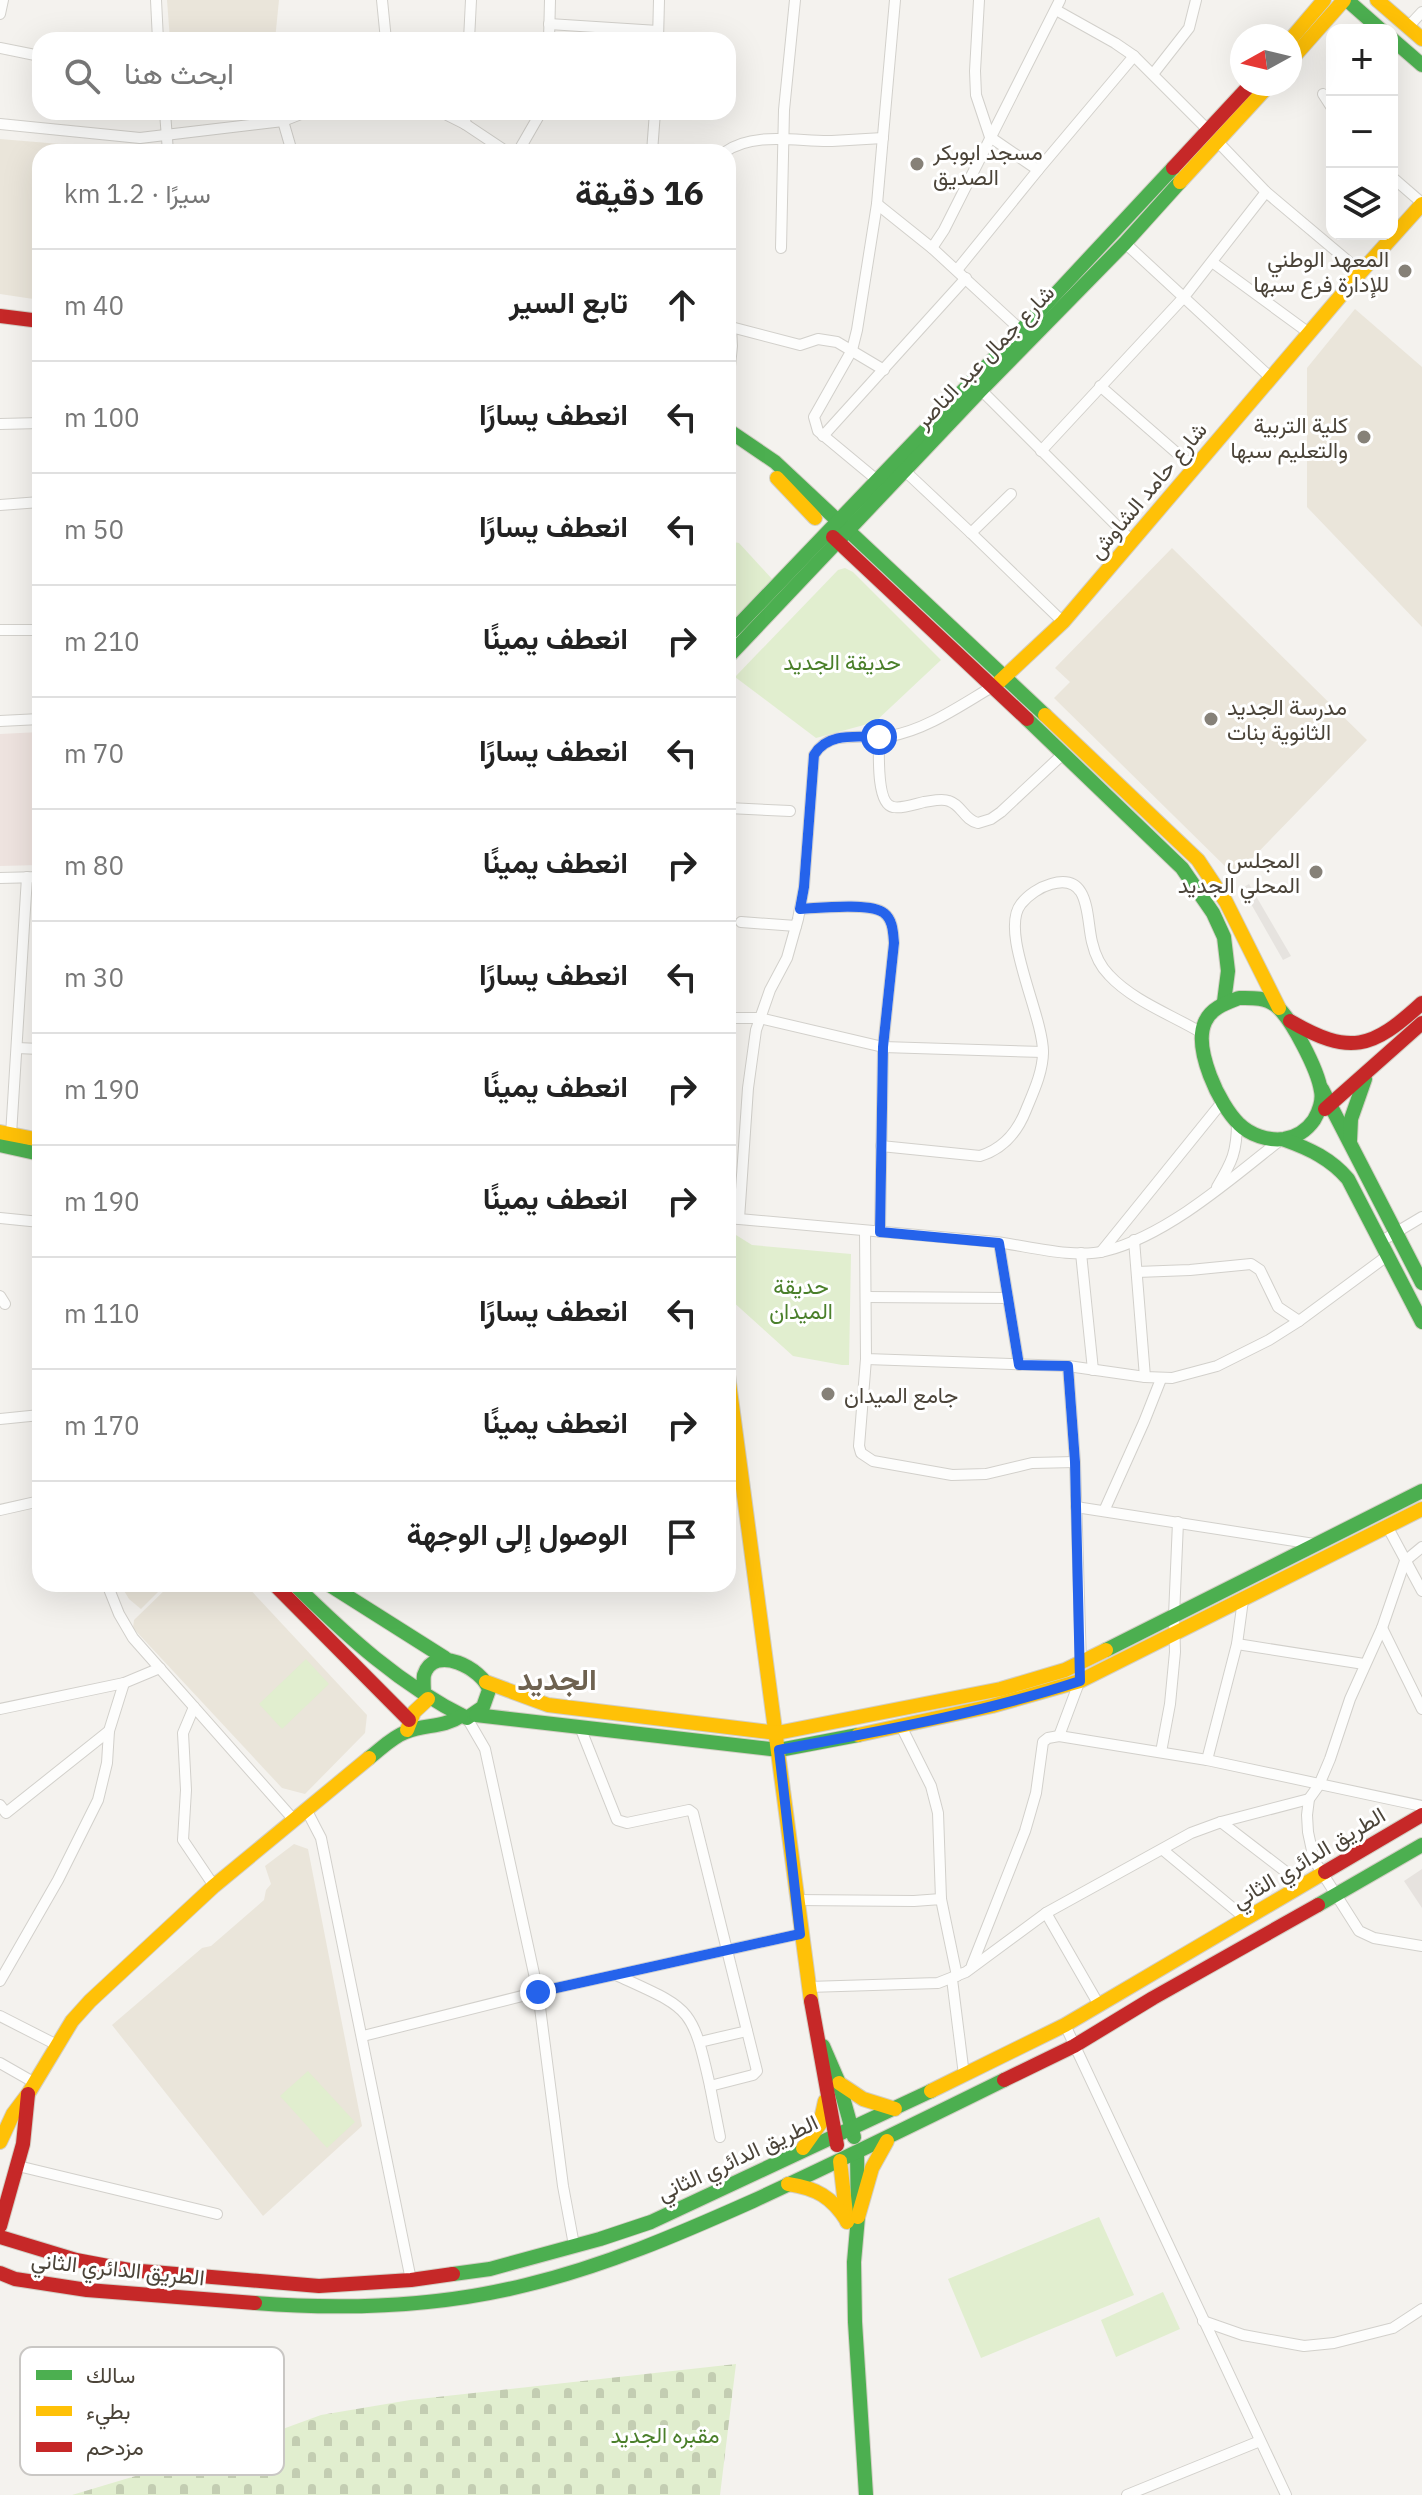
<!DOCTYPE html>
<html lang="ar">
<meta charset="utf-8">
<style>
body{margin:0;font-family:"IBM Plex Sans",Vazirmatn,sans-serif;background:#f6f6f6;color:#222;direction:rtl}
.controls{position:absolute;right:24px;top:24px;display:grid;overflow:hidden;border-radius:16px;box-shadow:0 8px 32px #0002}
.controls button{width:72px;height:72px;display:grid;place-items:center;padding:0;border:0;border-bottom:2px solid #e0e0e0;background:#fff;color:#222;font:40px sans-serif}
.compass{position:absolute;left:1230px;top:24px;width:72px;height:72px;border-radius:50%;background:#fff;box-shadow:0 8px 32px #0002;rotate:262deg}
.stop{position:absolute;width:24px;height:24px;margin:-18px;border:6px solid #2563eb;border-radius:50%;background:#fff}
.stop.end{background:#2563eb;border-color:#fff;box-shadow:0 2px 8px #0008}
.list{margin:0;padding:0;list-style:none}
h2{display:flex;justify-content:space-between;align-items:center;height:104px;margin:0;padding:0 32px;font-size:34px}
h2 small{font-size:26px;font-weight:400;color:#767676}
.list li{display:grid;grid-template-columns:52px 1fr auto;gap:24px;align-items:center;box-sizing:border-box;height:112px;padding:0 32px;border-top:2px solid #e0e0e0}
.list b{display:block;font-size:30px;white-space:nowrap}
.list em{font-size:26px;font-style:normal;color:#767676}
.icon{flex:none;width:44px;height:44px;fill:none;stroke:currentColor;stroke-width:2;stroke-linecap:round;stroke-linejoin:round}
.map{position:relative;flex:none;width:1422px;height:2495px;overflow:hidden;direction:ltr}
.search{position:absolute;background:#fff;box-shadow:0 8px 32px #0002;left:32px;top:32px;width:704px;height:88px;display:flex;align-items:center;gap:20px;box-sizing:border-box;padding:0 28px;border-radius:24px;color:#767676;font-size:30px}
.panel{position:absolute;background:#fff;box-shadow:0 8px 32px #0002;left:32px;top:144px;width:704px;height:1448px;border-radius:24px;direction:rtl}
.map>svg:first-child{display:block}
</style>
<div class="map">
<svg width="1422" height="2495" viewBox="0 0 1422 2495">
<defs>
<pattern id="cemetery-stones" width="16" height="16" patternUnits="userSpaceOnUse" patternTransform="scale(2)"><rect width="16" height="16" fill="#e1eecf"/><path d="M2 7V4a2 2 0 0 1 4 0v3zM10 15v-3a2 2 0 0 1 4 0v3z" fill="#c3cdb2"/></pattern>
</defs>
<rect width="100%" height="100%" fill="#f4f2ee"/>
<!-- industrial -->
<path fill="#e6e2de" d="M1422 1869V1908L1404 1881Z"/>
<!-- education -->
<g fill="#eae5da">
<path d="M167 0H279L275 40H170Z"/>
<path d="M0 139 132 150 134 152H40V300L0 294Z"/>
<path d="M1355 309 1422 367V627L1307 507V368Z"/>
<path d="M1172 548 1367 740 1235 876 1054 698 1070 682 1055 668Z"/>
<path d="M120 1584H166L141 1609 129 1599Z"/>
<path d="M171 1584H245L367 1715 365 1733 305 1794 282 1788 133 1628 134 1620Z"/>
<path d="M294 1844 308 1849 362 2126 263 2216 112 2025 202 1948 211 1946 264 1900 266 1890 271 1884 265 1866Z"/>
</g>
<!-- medical -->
<path fill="#eee3df" d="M40 732V865L0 866V734Z"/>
<!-- green -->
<g fill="#e1eecf">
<path d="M728 541 739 543 773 580 728 626Z"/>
<path d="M845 568 853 572 941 660 875 722 816 738 735 677 838 570Z"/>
<path d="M736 1235 752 1245 851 1254 849 1365H842L793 1356 731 1300 728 1239Z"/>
<path d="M306 1659 329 1684 282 1729 259 1704Z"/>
<path d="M308 2071 355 2122 327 2148 280 2096Z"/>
<path d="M1099 2217 1134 2295 981 2358 948 2279Z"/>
<path d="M1163 2292 1180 2329 1116 2357 1101 2320Z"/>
</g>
<!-- cemetery -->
<path fill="url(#cemetery-stones)" d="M736 2364 720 2495H72L239 2445 321 2415 410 2400Z"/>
<!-- parking -->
<path fill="#e6e3df" d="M1249 884 1291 956 1283 960 1242 888Z"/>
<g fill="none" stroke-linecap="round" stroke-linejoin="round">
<defs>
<g id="street">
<path d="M156 0 158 40"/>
<path d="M382 0 386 40"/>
<path d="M979 0 975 71 976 95 990 137 1038 170 1134 56"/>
<path d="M1056 10 1115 43 1134 56 1209 131"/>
<path d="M0 14 3 0"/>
<path d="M549 24 658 31"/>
<path d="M1408 27 1422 12"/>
<path d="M469 40 471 0"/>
<path d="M549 40 550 0"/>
<path d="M658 40 659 0"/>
<path d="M0 48 40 56"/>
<path d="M1153 74 1189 28 1196 0"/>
<path d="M1323 94 1332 108"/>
<path d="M165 112 168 152"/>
<path d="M441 112 465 124 507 152"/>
<path d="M604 112 613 113"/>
<path d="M283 121 292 152"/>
<path d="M0 124 140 138 283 121 306 112"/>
<path d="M465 124 466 112"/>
<path d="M1218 142 1266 192 1361 272"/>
<path d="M518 152 541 112"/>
<path d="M652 152 655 112"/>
<path d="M725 152C754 131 799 142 832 141 849 140 866 139 883 138"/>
<path d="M1392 177 1422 203"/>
<path d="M877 204 932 248 1023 332"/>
<path d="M1125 243 1271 378"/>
<path d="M781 248 784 110 795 0"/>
<path d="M932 248 944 230 1060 0"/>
<path d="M1212 262 1309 333"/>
<path d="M957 270 1038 170"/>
<path d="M728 315 731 327"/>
<path d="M728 386 732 346 731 327 800 345 818 339 837 342 884 370"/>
<path d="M1100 386 1194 468"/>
<path d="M981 390 1132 541"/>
<path d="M0 424 40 423"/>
<path d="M823 436 966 278"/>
<path d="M1041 451 1184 297 1266 192"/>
<path d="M905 471 971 533"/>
<path d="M877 480 818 431 814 417 852 350 857 330 877 204 895 0"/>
<path d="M1011 494 971 533 1063 622"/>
<path d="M0 505 40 502"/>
<path d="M0 630H40"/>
<path d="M0 721 40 719"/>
<path d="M879 737C879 752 876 804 893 807 902 809 915 804 924 802 932 801 942 798 949 801 962 805 964 820 978 823L991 819 1001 812 1063 754"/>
<path d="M728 808 790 811"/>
<path d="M0 878 40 877"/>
<path d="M800 909C818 908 871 902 884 913 893 920 893 932 894 943L883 1047 880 1232"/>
<path d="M741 922 796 926"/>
<path d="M728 1018H759L883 1047 1043 1052"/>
<path d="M17 1048 40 1049"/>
<path d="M11 1135 27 877"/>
<path d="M881 1146 980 1156C1003 1149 1017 1133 1026 1110 1033 1093 1043 1072 1043 1052 1043 1015 999 931 1021 904 1028 895 1040 887 1051 884 1091 872 1086 918 1092 942 1095 955 1100 966 1109 975 1133 1001 1172 1015 1202 1033"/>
<path d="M1217 1187C1232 1162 1237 1152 1237 1122"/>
<path d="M0 1218 40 1222"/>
<path d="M728 1218C817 1226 906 1234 996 1242 1028 1246 1074 1259 1105 1251 1166 1236 1230 1180 1279 1141"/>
<path d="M739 1219 748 1088 756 1030 770 990 787 958 798 919 804 887 814 755C830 728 864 740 890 736 926 730 961 705 992 687"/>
<path d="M865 1231 866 1359 1068 1366 1145 1377 1172 1378 1217 1366 1269 1340 1299 1321 1387 1256"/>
<path d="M1134 1240 1145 1377"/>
<path d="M1380 1242 1422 1217"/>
<path d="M999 1243 1019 1365"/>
<path d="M1101 1252 1223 1101"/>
<path d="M1081 1253 1093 1370"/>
<path d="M1137 1272 1190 1270 1251 1264 1260 1270 1278 1307 1299 1321"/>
<path d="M0 1296 5 1304"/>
<path d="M867 1297 1008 1298"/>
<path d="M866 1359 859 1446 861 1453 873 1461 952 1475 986 1474 1032 1463 1075 1462"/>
<path d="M1068 1366 1075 1462 1081 1664"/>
<path d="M0 1419 40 1415"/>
<path d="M1076 1507 1314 1544"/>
<path d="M0 1510 40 1501"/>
<path d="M1104 1511 1144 1422 1161 1379"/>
<path d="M1387 1526 1422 1591"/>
<path d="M1422 1547 1405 1561 1382 1628 1350 1699 1330 1759 1319 1785 1309 1799 1307 1815 1308 1832 1314 1860 1359 1931 1374 1938 1422 1946"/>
<path d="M107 1584 119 1614 133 1638 294 1820"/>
<path d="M1382 1628 1422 1709"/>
<path d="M1237 1644 1364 1664"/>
<path d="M1080 1680 1059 1736 1207 1760 1422 1806"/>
<path d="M194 1707 183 1733 186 1790 183 1840 214 1886"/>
<path d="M0 1709 124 1683 160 1668"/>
<path d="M467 1718 485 1749 538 1992 563 2186 574 2245"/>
<path d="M901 1726 931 1786 938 1813 941 1899"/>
<path d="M580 1727 617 1820 627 1823 689 1810 693 1813 757 2071 753 2075 710 2086C692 2005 690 2009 616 1975"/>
<path d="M1161 1752 1170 1704 1175 1652 1174 1616 1178 1522"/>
<path d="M1207 1760 1237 1644 1243 1600"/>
<path d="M0 1805 6 1813 109 1731"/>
<path d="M307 1811 321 1838 411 2280"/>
<path d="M1221 1822 1303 1885"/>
<path d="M1163 1850 1246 1919"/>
<path d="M796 1900 914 1901 941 1899 957 1976"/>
<path d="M1046 1913 1099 2005"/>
<path d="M972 1965 1025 1831 1036 1793 1043 1742 1048 1738 1059 1736"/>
<path d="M952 1979 964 2075"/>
<path d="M0 1981 58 1880 98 1800 107 1763 109 1731 124 1683"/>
<path d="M808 1987 938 1983 966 1972 1046 1913 1191 1833 1221 1822 1309 1799"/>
<path d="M0 2016 57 2045"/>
<path d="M1065 2025 1286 2495"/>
<path d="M363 2036 538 1992 800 1934"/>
<path d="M700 2042 747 2031"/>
<path d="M0 2063 35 2083"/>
<path d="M710 2086 720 2137"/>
<path d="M18 2166 217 2214"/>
<path d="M1203 2321 1243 2335 1304 2346 1334 2343 1393 2328 1422 2309"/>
<path d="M1127 2495 1260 2441"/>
</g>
<g id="fast">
<path d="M1347 0 1381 30"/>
<path d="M1392 39 1422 65"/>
<path d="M728 430 775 462 1045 715"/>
<path d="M728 636 1049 301 1173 168"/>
<path d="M728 657 981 390 1125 243 1180 182"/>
<path d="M1027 719 1182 868 1213 913 1224 937 1228 971 1224 1002"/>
<path d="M1239 998C1251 998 1265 997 1275 1005 1291 1017 1318 1070 1321 1091 1323 1100 1319 1112 1314 1120 1307 1130 1296 1137 1284 1139 1268 1141 1250 1135 1239 1124 1219 1105 1193 1048 1205 1022 1211 1008 1226 1003 1239 998Z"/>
<path d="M1322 1089 1422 1283"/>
<path d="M1285 1140C1310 1149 1331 1159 1348 1179L1422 1322"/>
<path d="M1350 1141 1351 1119 1365 1079"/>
<path d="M0 1145 40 1154"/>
<path d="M294 1584C347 1636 400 1685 467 1718L483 1707 489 1690C483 1669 434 1643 424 1675 423 1680 424 1689 424 1694"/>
<path d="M328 1584 445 1658"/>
<path d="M1106 1650 1422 1491"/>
<path d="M476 1715 779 1750 858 1735"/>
<path d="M369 1758C381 1749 392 1737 406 1732 425 1724 443 1728 461 1716"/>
<path d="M1318 1905 1422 1845"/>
<path d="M823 2046 839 2083 854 2137"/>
<path d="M857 2153 858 2217 854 2262 855 2322 866 2495"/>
<path d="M453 2274 490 2269 600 2239 651 2222 931 2091"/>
<path d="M255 2303C345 2310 438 2307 526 2285 605 2266 679 2234 753 2201 837 2162 921 2121 1004 2080"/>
</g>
<g id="slow">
<path d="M1377 0 1422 39"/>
<path d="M1290 40 1324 0"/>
<path d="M1290 61 1344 0"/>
<path d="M1180 182 1270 84"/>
<path d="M777 478 815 518"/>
<path d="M999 682 1063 622 1361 272 1422 204"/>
<path d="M1045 715 1198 860 1226 902 1279 1008"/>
<path d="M0 1132 40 1140"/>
<path d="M728 1375 811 2001"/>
<path d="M486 1682 548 1705 777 1733 1001 1689 1065 1670 1106 1650"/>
<path d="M407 1730 414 1712 428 1699"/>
<path d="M858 1735 992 1706 1080 1681 1422 1509"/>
<path d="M839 2083 863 2099 895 2109"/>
<path d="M931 2091 1065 2025 1325 1872"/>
<path d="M0 2142 13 2114 28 2094 72 2021 90 2001 214 1886 369 1758"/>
<path d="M803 2148 820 2124 825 2101"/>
<path d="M840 2161 847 2222"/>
<path d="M788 2184C816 2188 832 2197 847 2221"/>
<path d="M858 2217 872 2168 887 2141"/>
</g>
<g id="jam">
<path d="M1173 168 1251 84"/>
<path d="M0 316 40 321"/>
<path d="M833 537 1027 719"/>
<path d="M1290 1021C1350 1056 1372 1049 1422 1003"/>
<path d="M1325 1109 1422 1023"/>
<path d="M274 1584 409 1720"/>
<path d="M1325 1872 1422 1815"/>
<path d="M811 2001 837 2145"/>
<path d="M1004 2080 1074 2046 1153 1998 1318 1905"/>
<path d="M0 2226 23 2144 28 2094"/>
<path d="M0 2237 76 2260 129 2270 319 2286 411 2280 453 2274"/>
<path d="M0 2273 15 2279 87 2290 255 2303"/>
</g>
</defs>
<!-- street casing -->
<use href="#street" stroke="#d2d0cb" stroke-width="12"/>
<!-- fast casing -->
<use href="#fast" stroke="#d3cfc5" stroke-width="16"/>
<!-- slow casing -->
<use href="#slow" stroke="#d3cfc5" stroke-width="16"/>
<!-- jam casing -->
<use href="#jam" stroke="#d3cfc5" stroke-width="16"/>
<!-- street -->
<use href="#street" stroke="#fdfdfc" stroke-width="10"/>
<!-- fast -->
<use href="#fast" stroke="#4caf50" stroke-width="14"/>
<!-- slow -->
<use href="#slow" stroke="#ffc107" stroke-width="14"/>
<!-- jam -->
<use href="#jam" stroke="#c62828" stroke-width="14"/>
</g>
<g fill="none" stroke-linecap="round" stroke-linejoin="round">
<!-- route -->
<path stroke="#2563eb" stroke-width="10" d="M538 1992 800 1934 779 1750C880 1731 983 1713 1080 1681L1075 1462 1068 1366 1019 1365 999 1243 880 1232 883 1047 894 943C893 932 893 920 884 913 871 902 818 908 800 909L804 887 814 755C827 732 856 737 879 737"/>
</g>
<!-- markers -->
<g fill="#868178" stroke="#fff" stroke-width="3">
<circle cx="917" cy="164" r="8"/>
<circle cx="1405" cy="271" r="8"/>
<circle cx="1364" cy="437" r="8"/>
<circle cx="1211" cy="719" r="8"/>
<circle cx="1316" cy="872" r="8"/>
<circle cx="828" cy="1394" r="8"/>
</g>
<g text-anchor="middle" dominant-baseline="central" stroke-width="6" stroke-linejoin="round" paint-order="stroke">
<!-- poi labels -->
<g font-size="22" fill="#4b4439" stroke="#fff" text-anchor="start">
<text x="933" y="151">مسجد ابوبكر<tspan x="933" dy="25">الصديق</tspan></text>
<text x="1389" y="258" text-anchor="end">المعهد الوطني<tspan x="1389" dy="25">للإدارة فرع سبها</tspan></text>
<text x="1348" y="424" text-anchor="end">كلية التربية<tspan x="1348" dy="25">والتعليم سبها</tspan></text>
<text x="1227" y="706">مدرسة الجديد<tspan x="1227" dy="25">الثانوية بنات</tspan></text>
<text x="1300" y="859" text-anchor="end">المجلس<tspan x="1300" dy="25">المحلي الجديد</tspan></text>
<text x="844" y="1394">جامع الميدان</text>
</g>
<!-- street labels -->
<g font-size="22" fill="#4b4439" stroke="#fff">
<text transform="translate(984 356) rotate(-46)">شارع جمال عبد الناصر</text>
<text transform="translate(1147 490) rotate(-50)">شارع حامد الشاوش</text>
<text transform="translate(1308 1857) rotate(-31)">الطريق الدائري الثاني</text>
<text transform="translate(737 2157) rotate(-25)">الطريق الدائري الثاني</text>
<text transform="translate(118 2268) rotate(6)">الطريق الدائري الثاني</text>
</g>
<!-- park labels -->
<g font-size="22" fill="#4a7f2a" stroke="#fff">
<text x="842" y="661">حديقة الجديد</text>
<text x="801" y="1285">حديقة<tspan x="801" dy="25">الميدان</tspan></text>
<text x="665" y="2434">مقبره الجديد</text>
</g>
<!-- district labels -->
<g font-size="30" font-weight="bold" fill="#6e6250" stroke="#fff">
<text x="557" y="1678">الجديد</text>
</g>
</g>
<!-- legend -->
<rect x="20" y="2347" width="264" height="128" rx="12" fill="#fff" stroke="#c9c7c4" stroke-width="2"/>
<rect x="36" y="2370" width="36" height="10" fill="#4caf50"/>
<rect x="36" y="2406" width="36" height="10" fill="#ffc107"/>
<rect x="36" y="2442" width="36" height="10" fill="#c62828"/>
<g font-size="22" fill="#4b4439">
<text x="86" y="2383">سالك</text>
<text x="86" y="2419">بطيء</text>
<text x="86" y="2455">مزدحم</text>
</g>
</svg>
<div class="controls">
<button>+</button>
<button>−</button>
<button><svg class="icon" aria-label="layers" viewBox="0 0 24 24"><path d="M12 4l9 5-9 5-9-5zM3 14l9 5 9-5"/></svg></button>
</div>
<svg class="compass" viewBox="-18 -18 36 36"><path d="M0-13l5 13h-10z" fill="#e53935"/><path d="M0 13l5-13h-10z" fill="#767676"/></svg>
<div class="stop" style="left:879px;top:737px"></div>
<div class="stop end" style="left:538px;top:1992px"></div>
<div class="search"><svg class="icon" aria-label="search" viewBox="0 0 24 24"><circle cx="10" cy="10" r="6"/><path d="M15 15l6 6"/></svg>ابحث هنا</div>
<section class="panel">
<h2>16 دقيقة<small>سيرًا · 1.2 km</small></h2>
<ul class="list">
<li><svg class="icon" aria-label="ahead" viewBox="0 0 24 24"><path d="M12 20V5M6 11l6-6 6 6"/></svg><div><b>تابع السير</b></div><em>40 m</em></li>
<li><svg class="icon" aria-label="left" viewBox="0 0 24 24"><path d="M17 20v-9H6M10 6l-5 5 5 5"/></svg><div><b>انعطف يسارًا</b></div><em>100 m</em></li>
<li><svg class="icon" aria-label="left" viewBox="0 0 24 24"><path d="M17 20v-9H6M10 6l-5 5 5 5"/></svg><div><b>انعطف يسارًا</b></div><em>50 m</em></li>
<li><svg class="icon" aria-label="right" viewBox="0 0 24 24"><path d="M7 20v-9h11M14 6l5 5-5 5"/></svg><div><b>انعطف يمينًا</b></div><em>210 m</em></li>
<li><svg class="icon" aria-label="left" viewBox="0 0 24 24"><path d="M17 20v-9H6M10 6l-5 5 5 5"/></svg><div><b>انعطف يسارًا</b></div><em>70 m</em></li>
<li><svg class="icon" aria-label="right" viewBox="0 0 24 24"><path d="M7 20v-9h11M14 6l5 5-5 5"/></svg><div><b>انعطف يمينًا</b></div><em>80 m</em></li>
<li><svg class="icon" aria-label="left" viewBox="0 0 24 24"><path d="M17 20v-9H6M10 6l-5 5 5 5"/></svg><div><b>انعطف يسارًا</b></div><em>30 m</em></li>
<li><svg class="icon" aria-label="right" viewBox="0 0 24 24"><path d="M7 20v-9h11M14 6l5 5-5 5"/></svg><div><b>انعطف يمينًا</b></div><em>190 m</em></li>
<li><svg class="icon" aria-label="right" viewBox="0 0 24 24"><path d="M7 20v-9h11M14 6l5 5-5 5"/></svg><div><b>انعطف يمينًا</b></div><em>190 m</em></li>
<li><svg class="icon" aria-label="left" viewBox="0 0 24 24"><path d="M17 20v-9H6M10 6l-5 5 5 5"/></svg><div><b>انعطف يسارًا</b></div><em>110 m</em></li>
<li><svg class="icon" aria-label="right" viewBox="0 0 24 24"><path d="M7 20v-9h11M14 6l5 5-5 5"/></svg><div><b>انعطف يمينًا</b></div><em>170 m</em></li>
<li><svg class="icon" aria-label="arrive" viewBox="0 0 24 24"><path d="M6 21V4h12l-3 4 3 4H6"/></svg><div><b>الوصول إلى الوجهة</b></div></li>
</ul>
</section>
</div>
